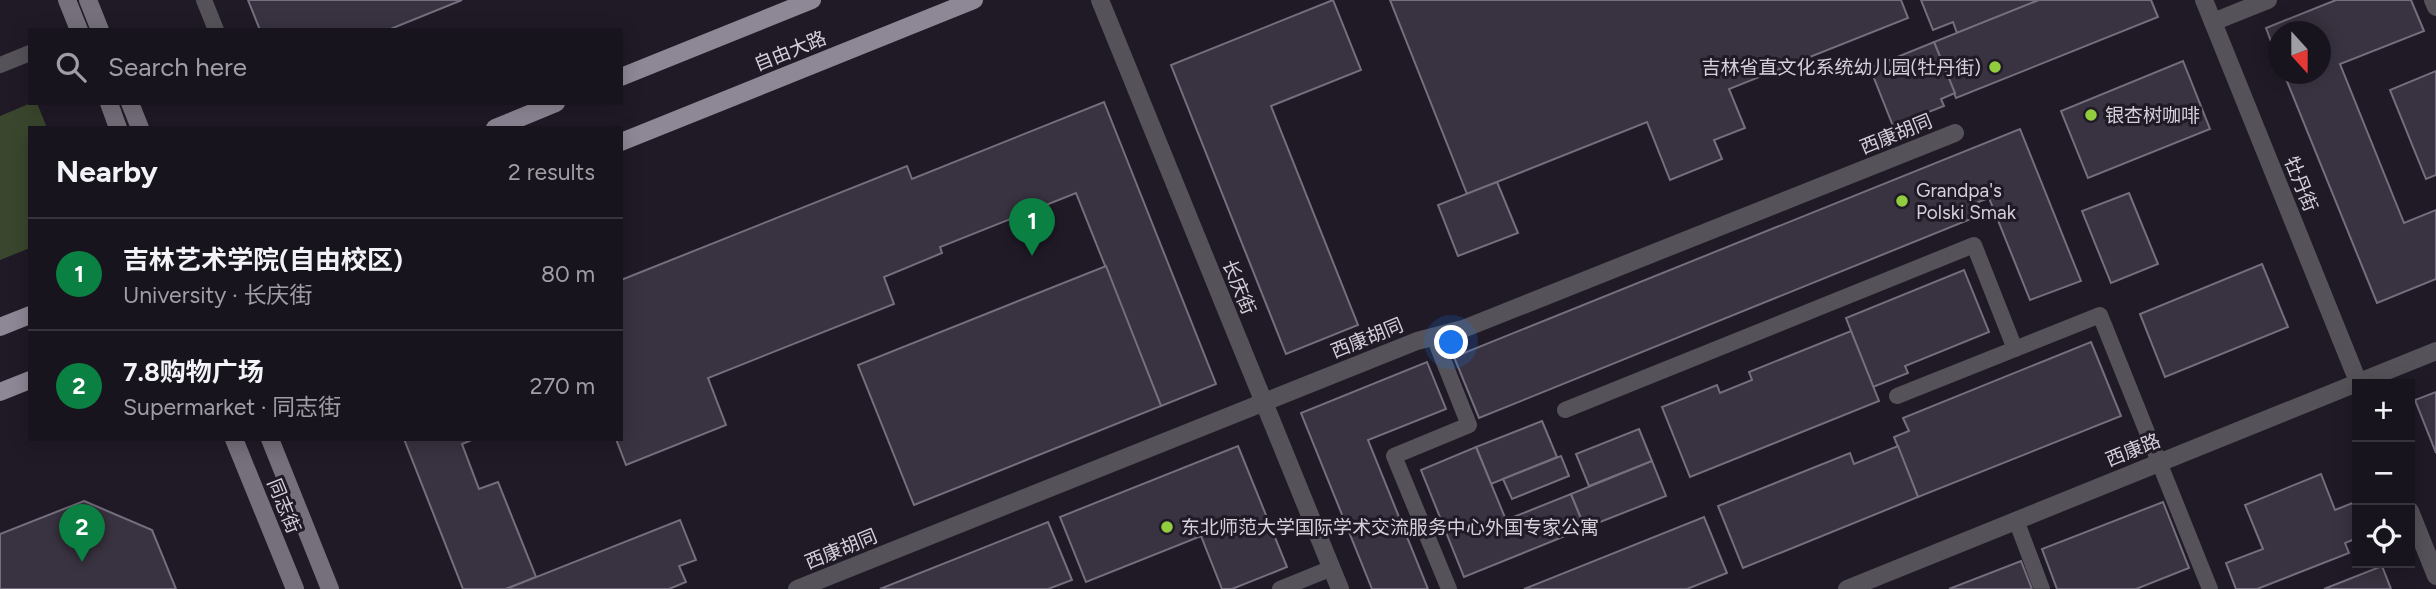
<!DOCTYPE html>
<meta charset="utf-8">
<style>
body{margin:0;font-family:Figtree,"Noto Sans SC",sans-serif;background:#25212a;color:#f1f3f6}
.controls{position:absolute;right:21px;bottom:21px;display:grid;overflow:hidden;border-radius:0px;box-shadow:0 4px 18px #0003}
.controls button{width:63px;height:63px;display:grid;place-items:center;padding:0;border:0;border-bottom:2px solid #36333b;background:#18141d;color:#f1f3f6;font:35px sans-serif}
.compass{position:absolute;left:2268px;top:21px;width:63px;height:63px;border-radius:50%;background:#18141d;box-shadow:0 4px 18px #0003;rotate:159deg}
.you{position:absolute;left:1452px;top:343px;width:24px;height:24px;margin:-18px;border:5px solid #fff;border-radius:50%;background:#1a73e8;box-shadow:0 0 0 10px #1a73e833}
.badge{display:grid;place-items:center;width:46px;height:46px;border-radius:50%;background:#0b8043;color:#fff;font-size:23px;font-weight:700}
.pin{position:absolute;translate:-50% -58px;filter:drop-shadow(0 2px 4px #0008)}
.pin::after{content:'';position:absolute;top:37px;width:24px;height:21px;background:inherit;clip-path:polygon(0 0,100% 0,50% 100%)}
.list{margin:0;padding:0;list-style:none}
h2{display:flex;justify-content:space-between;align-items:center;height:91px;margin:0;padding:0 28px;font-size:30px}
h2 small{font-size:23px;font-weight:400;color:#9f9ea4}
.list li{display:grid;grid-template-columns:46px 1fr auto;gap:21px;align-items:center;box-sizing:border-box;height:112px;padding:0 28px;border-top:2px solid #36333b}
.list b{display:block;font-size:26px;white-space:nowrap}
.list p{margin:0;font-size:23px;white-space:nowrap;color:#9f9ea4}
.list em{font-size:23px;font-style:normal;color:#9f9ea4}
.icon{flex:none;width:38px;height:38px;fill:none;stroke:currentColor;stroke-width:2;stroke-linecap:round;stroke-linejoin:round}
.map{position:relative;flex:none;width:2436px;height:589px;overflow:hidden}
.search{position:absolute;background:#18141d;box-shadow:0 4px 18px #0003;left:28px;top:28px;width:595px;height:77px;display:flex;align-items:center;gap:18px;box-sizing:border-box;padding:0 24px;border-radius:0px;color:#9f9ea4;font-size:26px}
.panel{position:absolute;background:#18141d;box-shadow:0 4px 18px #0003;left:28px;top:126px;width:595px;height:315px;border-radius:0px}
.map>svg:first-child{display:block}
</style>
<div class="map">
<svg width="2436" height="589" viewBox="0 0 2436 589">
<rect width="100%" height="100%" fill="#201a27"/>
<!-- green -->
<path fill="#3a462d" d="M31 103H37L47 128H30V248L0 260V116Z"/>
<!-- building -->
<g fill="#393240" stroke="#756e7e" stroke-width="2">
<path d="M248 0H462L388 30H260Z"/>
<path d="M1333 0 1361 70 1271 106 1358 325 1286 354 1171 65Z"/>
<path d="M1390 0H1901L1908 18 1729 89 1745 128 1714 140 1722 159 1670 180 1647 122 1467 194Z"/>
<path d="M1921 0H2039L1957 33 1953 22 1933 30Z"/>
<path d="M2039 0H2151L2158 17 1956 98 1934 42Z"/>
<path d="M2336 0H2411L2424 31 2340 64 2404 223 2436 210V279L2377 303 2284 74H2320V32H2278V60L2266 28Z"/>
<path d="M1934 42 1955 93 1941 99 1944 106 1893 126 1870 68Z"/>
<path d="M2183 61 2210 129 2088 178 2061 111Z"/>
<path d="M2436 71V175L2426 179 2390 90Z"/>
<path d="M1104 102 1216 384 1161 406 1076 193 940 247 942 253 884 277 894 304 708 378 726 425 626 465 616 439H621V280L907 166 912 179Z"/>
<path d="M2020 129 2081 281 2030 300 1989 198 1978 202 1983 214 1479 418 1454 357Z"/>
<path d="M1497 182 1518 233 1458 256 1438 205Z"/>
<path d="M2129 193 2158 264 2111 283 2082 211Z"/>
<path d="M2262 264 2288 327 2165 377 2140 314Z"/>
<path d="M1106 266 1161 406 914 505 858 365Z"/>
<path d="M1964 270 1989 332 1905 366 1908 373 1873 387 1846 318Z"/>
<path d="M1851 331 1879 401 1690 477 1662 407 1717 385 1720 393 1752 380 1749 372Z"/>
<path d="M2091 342 2121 416 1918 497 1894 437 1909 431 1903 418Z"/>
<path d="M1427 362 1446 409 1368 440 1428 589H1372L1301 413Z"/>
<path d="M2436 392V453L2415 400Z"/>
<path d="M1542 421 1557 457 1491 484 1476 447Z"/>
<path d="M1639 429 1652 461 1589 486 1576 454Z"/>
<path d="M404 439H474L462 444 479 489 498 482 536 577 506 589H463Z"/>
<path d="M1238 446 1287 567 1232 589H1222L1201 536 1086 582 1060 517Z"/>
<path d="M1898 446 1918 497 1743 568 1718 506 1850 453 1854 464Z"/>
<path d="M1476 447 1506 520 1571 494 1585 528 1464 577 1421 470Z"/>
<path d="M1561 456 1569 476 1512 499 1503 479Z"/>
<path d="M1652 461 1666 496 1585 528 1571 494Z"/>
<path d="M2321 474 2335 510 2355 502 2357 508V538L2345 543 2349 553 2257 589H2236L2226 563 2263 549 2245 505Z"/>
<path d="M84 501 152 530 176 589H0V534Z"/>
<path d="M2163 502 2189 568 2136 589H2057L2042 549Z"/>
<path d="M1704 517 1727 573 1687 589H1524Z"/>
<path d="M680 520 696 560 679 566 686 582 669 589H506Z"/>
<path d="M1048 522 1072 580 1048 589H880Z"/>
<path d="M2021 561 2032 589H1949Z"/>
<path d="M2382 566 2391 589H2324Z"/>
</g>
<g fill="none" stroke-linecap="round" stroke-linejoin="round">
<!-- service -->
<g stroke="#555259" stroke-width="16">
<path d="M204 0 216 30"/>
<path d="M0 65 30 53"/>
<path d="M1434 337 1469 425 1394 456 1449 589"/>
<path d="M1897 396 2100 315 2210 589"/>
<path d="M1565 410 1974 245 2015 349"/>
<path d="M2016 520 2042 589"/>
<path d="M1280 589 1332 568"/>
</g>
<!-- minor -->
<g stroke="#555259" stroke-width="18">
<path d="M2433 0 2436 7"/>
<path d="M2213 22 2268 0"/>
<path d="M797 589 1417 341 1463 329 1955 133"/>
</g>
<!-- tertiary -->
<g stroke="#555259" stroke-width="18">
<path d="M1100 0 1340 589"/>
<path d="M2204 0 2359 384"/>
<path d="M2410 511 2436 576"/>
<path d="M1847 589 2436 351"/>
</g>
<!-- secondary -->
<g stroke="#75707b" stroke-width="18">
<path d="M67 0 79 30"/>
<path d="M88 0 100 30"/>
<path d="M109 103 118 128"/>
<path d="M130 103 140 128"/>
<path d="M234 439 295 589"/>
<path d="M270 439 330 589"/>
</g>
<!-- primary -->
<g stroke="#8e8796" stroke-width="18">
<path d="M621 77 812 0"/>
<path d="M495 128 556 103"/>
<path d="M621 142 974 0"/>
<path d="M0 327 30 315"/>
<path d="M0 392 30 380"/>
</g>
</g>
<!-- markers -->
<g fill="#91cd3f" stroke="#201a27" stroke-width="2.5">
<circle cx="1995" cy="67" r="7"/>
<circle cx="2091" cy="115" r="7"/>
<circle cx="1902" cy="201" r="7"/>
<circle cx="1167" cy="527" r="7"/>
</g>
<g text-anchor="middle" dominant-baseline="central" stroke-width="6" stroke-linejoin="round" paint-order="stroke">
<!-- street labels -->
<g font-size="19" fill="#d4d0d9" stroke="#201a27">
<text transform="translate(790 51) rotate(-22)">自由大路</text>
<text transform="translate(1896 134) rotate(-22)">西康胡同</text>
<text transform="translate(2301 184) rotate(68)">牡丹街</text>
<text transform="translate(1239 287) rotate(68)">长庆街</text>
<text transform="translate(1367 338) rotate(-22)">西康胡同</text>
<text transform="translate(2133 450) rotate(-22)">西康路</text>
<text transform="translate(284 506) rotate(68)">同志街</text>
<text transform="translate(841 549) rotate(-22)">西康胡同</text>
</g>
<!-- poi labels -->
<g font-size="19" fill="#d4d0d9" stroke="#201a27" text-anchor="start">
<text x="1981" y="67" text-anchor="end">吉林省直文化系统幼儿园(牡丹街)</text>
<text x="2105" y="115">银杏树咖啡</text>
<text x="1916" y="190">Grandpa's<tspan x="1916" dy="22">Polski Smak</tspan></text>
<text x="1181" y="527">东北师范大学国际学术交流服务中心外国专家公寓</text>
</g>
</g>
</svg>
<div class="controls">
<button>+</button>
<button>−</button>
<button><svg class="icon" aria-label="locate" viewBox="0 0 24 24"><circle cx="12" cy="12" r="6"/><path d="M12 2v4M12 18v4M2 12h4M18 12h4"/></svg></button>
</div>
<svg class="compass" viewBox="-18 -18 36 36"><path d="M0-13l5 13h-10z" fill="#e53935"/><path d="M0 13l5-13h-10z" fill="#9f9ea4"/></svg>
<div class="you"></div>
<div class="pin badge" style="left:1032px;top:256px">1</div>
<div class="pin badge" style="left:82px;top:562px">2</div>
<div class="search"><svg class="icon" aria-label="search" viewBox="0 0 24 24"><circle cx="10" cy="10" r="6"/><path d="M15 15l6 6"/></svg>Search here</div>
<section class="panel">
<h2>Nearby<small>2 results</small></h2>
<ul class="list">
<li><span class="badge">1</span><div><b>吉林艺术学院(自由校区)</b><p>University · 长庆街</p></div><em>80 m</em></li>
<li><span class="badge">2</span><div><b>7.8购物广场</b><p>Supermarket · 同志街</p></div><em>270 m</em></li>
</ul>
</section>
</div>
